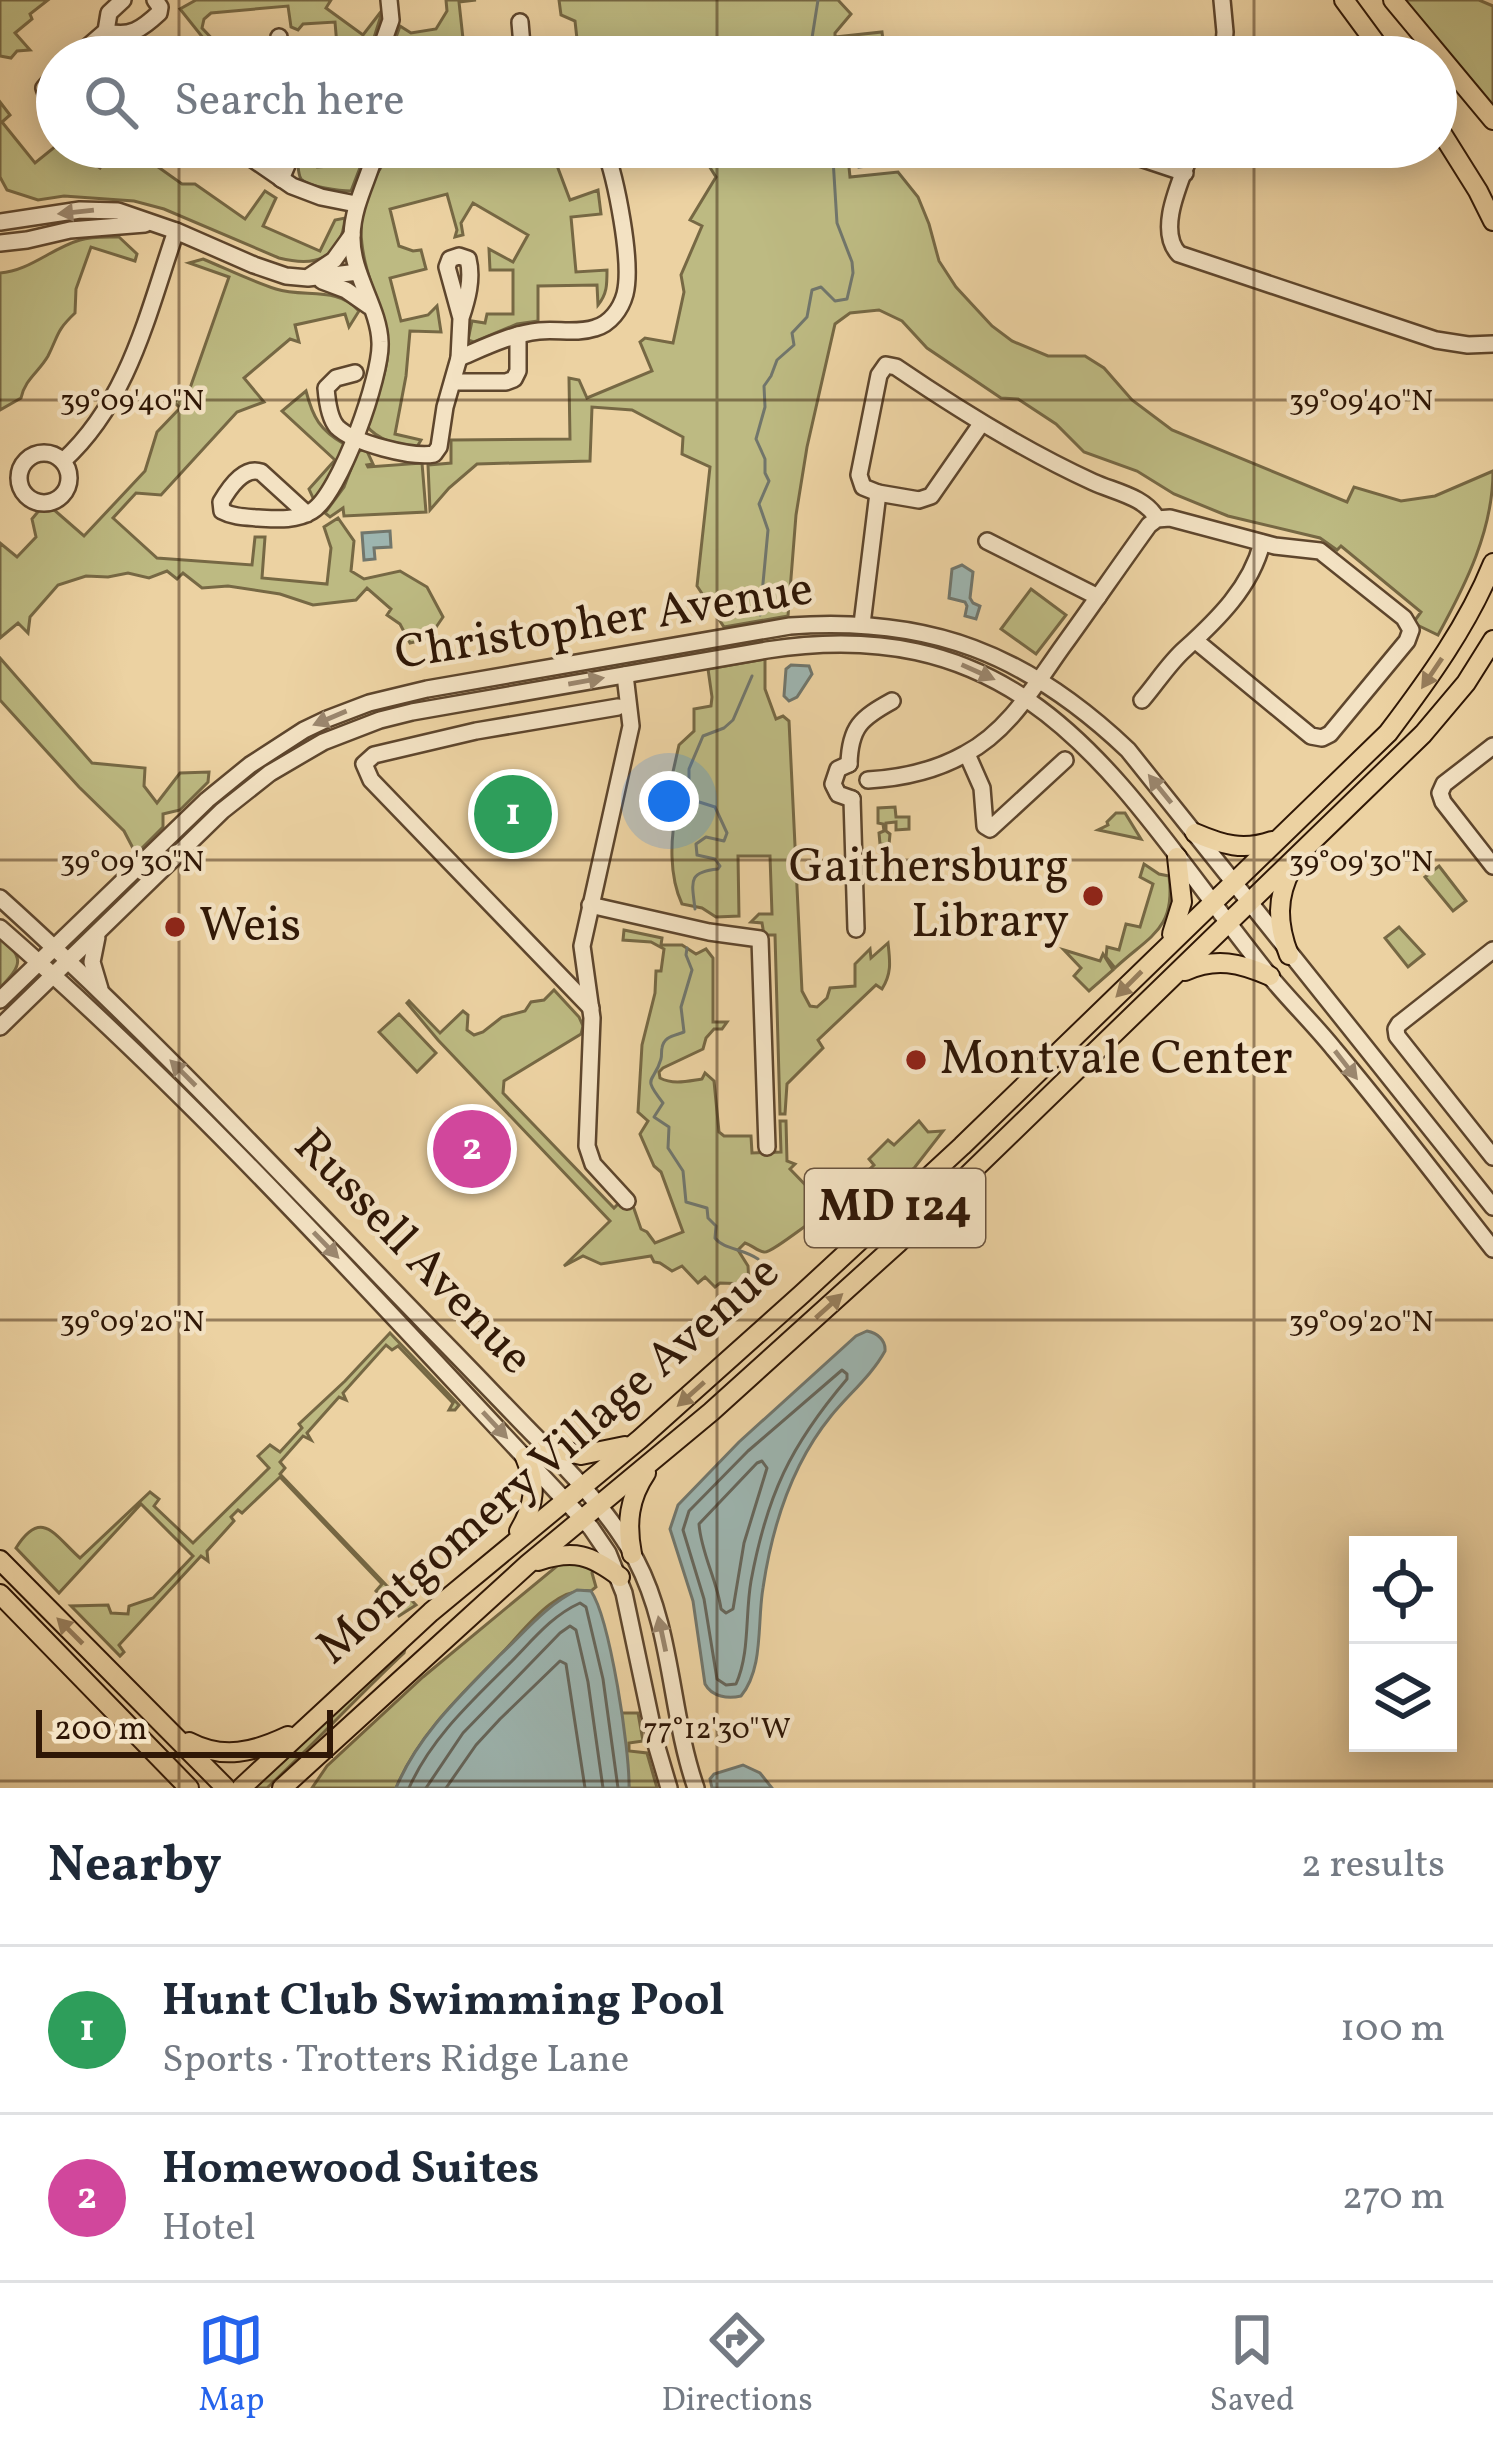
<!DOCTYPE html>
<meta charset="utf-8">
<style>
body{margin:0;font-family:Vollkorn,serif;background:#f6f6f7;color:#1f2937}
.controls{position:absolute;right:36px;bottom:36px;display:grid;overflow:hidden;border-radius:0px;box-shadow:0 6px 30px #0003}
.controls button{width:108px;height:108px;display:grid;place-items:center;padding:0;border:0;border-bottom:3px solid #e0e1e3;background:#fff;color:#1f2937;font:60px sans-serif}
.scale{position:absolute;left:36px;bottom:30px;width:297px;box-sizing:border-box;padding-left:12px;border:6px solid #2f1706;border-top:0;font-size:33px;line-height:42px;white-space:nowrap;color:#2f1706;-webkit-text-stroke:9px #f3e2c3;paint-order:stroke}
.you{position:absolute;left:669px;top:801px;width:42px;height:42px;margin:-30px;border:9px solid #fff;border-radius:50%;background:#1a73e8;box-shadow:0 0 0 18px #1a73e833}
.badge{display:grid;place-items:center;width:78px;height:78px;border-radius:50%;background:#2563eb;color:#fff;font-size:39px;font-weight:700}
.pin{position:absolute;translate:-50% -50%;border:6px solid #fff;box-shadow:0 3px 12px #0006}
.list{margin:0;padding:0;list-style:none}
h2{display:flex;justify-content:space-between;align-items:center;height:156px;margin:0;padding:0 48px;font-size:51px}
h2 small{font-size:39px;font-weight:400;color:#747a83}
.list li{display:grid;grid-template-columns:78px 1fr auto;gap:36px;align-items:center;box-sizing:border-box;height:168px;padding:0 48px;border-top:3px solid #e0e1e3}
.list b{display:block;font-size:45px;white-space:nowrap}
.list p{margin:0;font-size:39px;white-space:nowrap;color:#747a83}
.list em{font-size:39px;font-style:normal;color:#747a83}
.icon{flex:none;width:66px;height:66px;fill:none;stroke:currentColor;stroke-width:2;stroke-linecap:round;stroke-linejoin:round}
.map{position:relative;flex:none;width:1493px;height:1788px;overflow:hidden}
.search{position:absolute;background:#fff;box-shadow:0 6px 30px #0003;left:36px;right:36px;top:36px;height:132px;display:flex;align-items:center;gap:30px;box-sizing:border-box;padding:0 42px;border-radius:66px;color:#747a83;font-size:45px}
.sheet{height:492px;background:#fff}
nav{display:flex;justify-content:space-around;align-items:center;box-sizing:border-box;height:168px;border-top:3px solid #e0e1e3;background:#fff;font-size:33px;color:#747a83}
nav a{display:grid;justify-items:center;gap:6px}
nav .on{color:#2563eb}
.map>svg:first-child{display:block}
</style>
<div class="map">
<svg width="1493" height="1788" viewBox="0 0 1493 1788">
<rect width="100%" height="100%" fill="#ecd2a2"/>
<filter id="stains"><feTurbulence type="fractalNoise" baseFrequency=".00167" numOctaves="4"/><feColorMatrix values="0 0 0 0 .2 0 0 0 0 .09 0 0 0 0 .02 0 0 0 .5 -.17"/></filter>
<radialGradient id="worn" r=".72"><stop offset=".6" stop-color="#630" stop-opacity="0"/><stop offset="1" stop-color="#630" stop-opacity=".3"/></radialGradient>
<!-- green -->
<g fill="#bdba82" stroke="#766844" stroke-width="3">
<path d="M0 0H48L30 14 32 19 15 33 30 50 17 51 11 58 0 56Z"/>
<path d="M196 0H331L326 8 363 35 383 9 368 57H333L332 47 337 46 335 22 303 24 298 30 291 27 288 6 211 13 204 19 202 28 219 46 229 50 230 57H183L204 39 180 9Z"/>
<path d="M446 0H476L459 2 465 57H389L400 26 411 33 436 29 447 11Z"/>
<path d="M559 0H838L851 14 835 33V37L882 32 885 57H621L610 42 588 57H579L575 21 561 15Z"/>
<path d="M1401 0H1479L1493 6V106Z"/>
<path d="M0 102 10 115 2 122 35 163 56 146 57 134V147H69L100 168 113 151 111 147H130L182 184H195L245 219 265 191 276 198 263 226 320 251 335 220 345 218C341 260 315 267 279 258L164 209 134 201 64 196 38 200 7 190 0 177Z"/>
<path d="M343 147H368L351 191C341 191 308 187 301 179 298 175 298 163 297 158H307L317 167 344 165Z"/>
<path d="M471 147H550L570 200 598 190 601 214 571 217 576 272 607 270C607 285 607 294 598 305L597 285 538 286V321L517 324 474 342 468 340 472 321 485 323 487 314H513V270H490L489 249 513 262 528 235 473 203 461 223 463 235 455 237 457 230 447 194 390 209 399 246 413 251 421 250 426 269 390 278 401 321 428 315 437 306 441 332 410 331 406 376 395 434 421 440 417 447C398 445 378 441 366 425 375 399 389 372 388 344 387 328 381 313 376 298 358 246 352 213 383 164L471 160Z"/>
<path d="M697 147H847L850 177 898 172 918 197 929 224 939 261 956 287 992 326 1012 341 1048 356H1085L1104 368 1132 400 1172 430 1347 502 1354 487 1401 501 1435 496 1493 471C1493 530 1466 584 1438 635L1413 623 1421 612 1341 546 1337 550 1320 538 1228 516 1174 494 1137 471 1084 452 1056 424 1018 399 1001 398 927 348 902 321 879 310 850 313 835 324 807 447 796 515 788 616 724 627 697 586 710 467 682 454 683 437 632 410 592 407 590 461 477 464 449 488 430 510 428 465 451 463V440L570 439 569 378 579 380 587 398 652 371 640 342 645 338 673 343 684 292 681 275 702 226 690 220 716 177Z"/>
<path d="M119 237 137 254 135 261 91 247 76 289 75 313C56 331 59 334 48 356 39 372 25 379 21 398L0 410V273C29 271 52 248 80 240 92 236 107 237 119 237Z"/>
<path d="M203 259C227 269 251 281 276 289 304 298 338 286 359 311L349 327 345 314 295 325 299 342 290 339 244 378 264 402 237 412 161 495 136 493 113 518 157 558 252 565 255 537H265L262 578 327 584 331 548 324 527 338 518 354 541 351 571 364 579 400 571 427 587 443 617 428 639 410 643 400 624 387 615 391 609 367 588 356 600 313 605 280 594 228 586 202 588 183 573 177 579 167 571 149 578 128 573 108 577 86 576 58 585 30 617 28 633 18 623 0 638V543L17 557 36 537 32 519 41 508H52L84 536 145 471 157 432 180 408 175 403 179 389 189 391 229 277 189 263Z"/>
<path d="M306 391C313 418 320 430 344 444L338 464 314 500 309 489 335 460 282 411Z"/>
<path d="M361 450 367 451 373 464 367 465 368 467 422 463 426 512 344 516 343 508 330 517 325 513 344 487 357 453Z"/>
<path d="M1031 589 1066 615 1036 654 1001 629Z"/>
<path d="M0 658 92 763 145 768 144 786 157 803 180 773 209 772 208 782 180 810 163 814V827L136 854 124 831 79 787 0 700Z"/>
<path d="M765 659V689L776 719 783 716 789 721 802 991 810 1006 817 1007 827 998 830 988 855 986V964L870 949 871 958 888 943C890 961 892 973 882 989L876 985 818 1040 823 1048 787 1084 785 1114H780L775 935H764L762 923 751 922 759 914H772L770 856H738L739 916 716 917 702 908 682 904C669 876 670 838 677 809L666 803 679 745 694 731V709L711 706 712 697 708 669Z"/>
<path d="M895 807 896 817H909V829L896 830V822L886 823V831L890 834 889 845 880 844 879 833 884 831 883 824 878 823V808Z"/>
<path d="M1116 813H1125L1141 839 1098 830 1108 825 1107 822Z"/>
<path d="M1144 864 1159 874 1169 876C1176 930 1149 936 1115 968L1106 957 1107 947 1119 950 1126 924 1140 927 1153 884 1140 877Z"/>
<path d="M1439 866 1466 901 1453 911 1425 877Z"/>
<path d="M1399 927 1424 954 1408 967 1385 938Z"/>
<path d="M624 930 662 938 661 945H682L696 954 706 949 713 958V1022H727L722 1029H714L706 1038 703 1049 663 1068 659 1072 660 1078C673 1085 688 1081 702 1079L705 1073 714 1081 719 1132 724 1136H751L752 1153 781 1152 780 1121H786L787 1161 795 1164 790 1169 820 1200 827 1195 835 1201 874 1165 869 1159 888 1140 894 1145 919 1121 928 1132 943 1131 915 1167 848 1230 817 1218C808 1223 770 1254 764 1252 757 1251 752 1245 745 1243L738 1250 748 1266 749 1284 720 1283 715 1287 705 1277 698 1283 682 1266 672 1271 660 1263 654 1262 651 1256 601 1264 583 1256 564 1266 610 1221 438 1040 407 1003 409 1001 440 1033 463 1011 468 1015 467 1030 474 1035 483 1032 502 1017 525 1011 531 1002 544 1000 554 990 579 1017 583 1026 581 1034 504 1081 503 1093 614 1208 620 1202 631 1200 641 1229 647 1232 655 1243 683 1232 661 1172 654 1166 640 1134 648 1121 638 1112 642 1045 655 993 656 971H661L664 949 651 942 623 940Z"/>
<path d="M0 935C24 959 23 964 0 988Z"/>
<path d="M1064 950 1100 961 1103 954 1113 970 1089 991 1074 976 1081 968Z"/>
<path d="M399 1014 436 1053 417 1072 379 1032Z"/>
<path d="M390 1333 459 1405 455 1410H449L453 1403 398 1346 392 1350 386 1345 343 1393 346 1400 339 1397 307 1433 311 1440 303 1436 280 1462 285 1468 280 1474 389 1588 397 1585 416 1605 399 1616 395 1610 399 1603 389 1592 380 1595 376 1591 382 1584 280 1477 242 1513 238 1510 231 1517 234 1521 207 1551 208 1561 201 1556 119 1645 124 1652 120 1656 71 1606 108 1605 111 1613 128 1614 129 1606 153 1598 193 1556 141 1504 59 1593 16 1548C42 1507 55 1536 80 1558L150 1492 159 1499 154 1506 193 1543 269 1468 258 1456 270 1445 280 1452 302 1428 299 1424 345 1381Z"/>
<path d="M563 1561 594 1567 592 1573 596 1587 591 1591C554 1586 524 1631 501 1654 461 1695 419 1734 396 1788H312L327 1766 423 1677Z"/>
<path d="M402 1648 405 1649 404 1653C357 1697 314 1744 267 1788H252Z"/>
<path d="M621 1713H638L643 1741 629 1743V1751L647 1753 657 1788H629Z"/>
</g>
<!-- water -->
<g fill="#9db5b0" stroke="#71766c" stroke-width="3">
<path d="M856 147H894L895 162 859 167Z"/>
<path d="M390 531 391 547 374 548 375 559 364 560 362 533Z"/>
<path d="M962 565 973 572 970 598 973 603 980 606 976 619 965 616 967 606 965 602 949 598 952 569Z"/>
<path d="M791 665 809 666 812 674 797 697 789 701 784 696 786 669Z"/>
<path d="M867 1331C877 1333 886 1340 885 1351 872 1375 849 1394 831 1416 792 1464 772 1527 763 1588 757 1622 764 1668 741 1696 728 1699 712 1697 705 1684L693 1601 670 1529 678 1505 739 1442 856 1336Z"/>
<path d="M577 1590 591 1591C610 1619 630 1751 629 1788H396C418 1735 460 1696 499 1656 525 1632 545 1606 577 1590Z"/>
<path d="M743 1765 760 1773 772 1788H712L710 1779 714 1774Z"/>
</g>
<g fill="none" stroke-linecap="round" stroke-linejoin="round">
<!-- shore -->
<g stroke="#66665b" stroke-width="3">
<path d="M842 1370 847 1374V1379C790 1446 767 1495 751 1581 745 1615 750 1653 736 1684L726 1685 717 1679 704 1599 683 1530 689 1511 748 1451Z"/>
<path d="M762 1461 767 1468 744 1543 733 1609 726 1613 721 1609C717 1580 701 1553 699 1524L757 1463Z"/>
<path d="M409 1788C431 1738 472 1701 509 1664 532 1641 551 1616 580 1603L586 1607 603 1679 618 1788"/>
<path d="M426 1788 463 1733 560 1633 570 1626 576 1630 588 1682 603 1788"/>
<path d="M446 1788 476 1745 500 1719 560 1661 566 1664 585 1788"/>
</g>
<!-- stream -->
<g stroke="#71766c" stroke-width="3">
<path d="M818 0 812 38 818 57"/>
<path d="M760 615 768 530 759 504 769 481 765 473V459L756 439 765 407 764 386 771 376 777 360 794 345 792 333 807 317 812 290 821 287 835 301 847 299 853 273 852 262 837 223 833 159 830 147"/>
<path d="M695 909C692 882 687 872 718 869L720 866 715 859 697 855 696 844 706 837 724 841 727 833 715 807 696 801 689 795V769L703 736 724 728 733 720 752 676"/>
<path d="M687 948 686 955 692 970 681 1007 684 1032C674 1036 664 1036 662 1048 661 1052 662 1055 661 1059 654 1084 641 1075 663 1103L654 1117 669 1127 668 1148 683 1171 686 1202 707 1208 708 1218 716 1226 715 1238C723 1249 744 1249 758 1259"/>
</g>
<defs>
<g id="minor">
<path d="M1222 0 1225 32 1223 57"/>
<path d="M520 22 523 57"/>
<path d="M106 31C129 39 143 28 159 13L160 7 155 0"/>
<path d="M279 37 280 57"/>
<path d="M76 57 106 31 109 13 123 0"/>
<path d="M378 57 391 20 389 0"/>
<path d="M57 73 44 88 48 99 57 104"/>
<path d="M235 147 292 186 321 197 356 204"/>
<path d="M1107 147 1185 173"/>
<path d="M1193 147C1183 177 1155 229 1179 254L1436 340 1468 345 1493 344"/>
<path d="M281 179 287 165V147"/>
<path d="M0 222 80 210 118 211 176 231 254 265 286 276 308 278 358 272"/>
<path d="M0 243 27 240 70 230 145 224"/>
<path d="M310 276 334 260 352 235"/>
<path d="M322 281 346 290 369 306"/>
<path d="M459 358C485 347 511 334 539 331 557 329 577 334 595 328 610 324 621 309 625 294 633 262 616 178 604 147"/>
<path d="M355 373 336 378 326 388C327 400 329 418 337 427 353 443 412 458 434 454L439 447 445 407 459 358 461 318 447 267 450 259 459 256 468 259C473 279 467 300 461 318"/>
<path d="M454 382H506L514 379 518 371V335"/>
<circle cx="44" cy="478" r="25"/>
<path d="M63 461C129 401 148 312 176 231"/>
<path d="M878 493 919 500 931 496 981 424"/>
<path d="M307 514 261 472C244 466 229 488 221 502L222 511C233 517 245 517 258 518 276 519 296 521 312 511 340 494 382 375 380 342 379 307 351 274 352 236 353 203 370 177 377 147"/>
<path d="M987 541 1098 597"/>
<path d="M862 624 878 493 863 487 859 475 879 375 886 365 896 367C959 410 1023 450 1093 482 1115 492 1146 497 1157 519"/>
<path d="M625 675 631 726 582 946 592 1018 587 1146 593 1164 627 1201"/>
<path d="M1142 700C1156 684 1169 663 1185 649 1217 620 1251 587 1262 543"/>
<path d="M1493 746 1444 784 1440 793 1443 802 1493 866"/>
<path d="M967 754 982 788 985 826 990 829 1065 760"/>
<path d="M849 764C850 727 861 718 892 701"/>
<path d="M849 764 838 769 833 784 838 794 852 799"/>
<path d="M868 780C902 778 935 771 965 754 1009 731 1035 685 1063 646 1092 606 1120 565 1149 525L1157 519 1170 518 1275 546 1320 551 1404 618 1411 630 1407 641 1330 734 1322 738 1311 736 1196 641"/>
<path d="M852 799 856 929"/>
<path d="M0 898C149 1032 285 1179 425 1323 459 1357 492 1392 526 1427 565 1467 609 1510 636 1560 673 1630 670 1714 696 1788"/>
<path d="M590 905 709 932 760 939 767 1147"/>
<path d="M0 928C212 1113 398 1324 591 1528L608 1553 624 1593 656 1744 669 1788"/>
<path d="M97 937 92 962 100 989"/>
<path d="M1493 950 1399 1024 1396 1029 1397 1036 1493 1157"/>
<path d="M0 1000 207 800 250 765 304 730 327 719 369 703 427 689 790 626C930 616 1027 654 1128 750L1493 1207"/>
<path d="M591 1008 371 780 364 764 374 755 476 731 618 707"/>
<path d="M0 1027 222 811 270 773 323 742 380 720 412 712 767 650C1038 608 1123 794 1268 974 1289 1000 1313 1023 1334 1049 1389 1114 1440 1182 1493 1249"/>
</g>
<g id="major">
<path d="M1344 0 1386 57"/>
<path d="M1393 0 1493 120"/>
<path d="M1436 124 1478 191 1493 221"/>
<path d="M1195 833C1223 845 1243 851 1272 841"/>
<path d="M1172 934 1182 902 1177 857"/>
<path d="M1289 955C1277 924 1276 897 1292 868"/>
<path d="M1185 971C1216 957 1240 963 1270 976"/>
<path d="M546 1447 581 1455 625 1446"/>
<path d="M519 1531C535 1504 537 1486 525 1457"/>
<path d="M632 1554C626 1523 629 1498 646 1473"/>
<path d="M0 1560 226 1788"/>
<path d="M538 1561C574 1549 591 1555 620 1577"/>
<path d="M0 1594 189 1788"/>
<path d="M189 1742C223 1760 254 1752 288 1736"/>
<path d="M241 1788 431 1612 640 1439 802 1294 962 1146 1388 733C1428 680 1468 625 1493 563"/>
<path d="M282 1788 528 1564 711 1412 898 1243 1423 734 1466 683 1493 640"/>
</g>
</defs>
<!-- minor casing -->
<use href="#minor" stroke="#5e462d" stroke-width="20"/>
<!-- major casing -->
<use href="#major" stroke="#2f1706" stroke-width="22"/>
<!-- minor -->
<use href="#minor" stroke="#f3e2c3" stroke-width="15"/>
<!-- major -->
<use href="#major" stroke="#ecd2a2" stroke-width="18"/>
</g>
<!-- one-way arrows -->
<defs><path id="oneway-solid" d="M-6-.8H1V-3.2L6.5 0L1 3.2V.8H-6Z" transform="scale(3)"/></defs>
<g fill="#9b876e">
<use href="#oneway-solid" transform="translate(76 212) rotate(174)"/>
<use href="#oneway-solid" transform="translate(978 672) rotate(24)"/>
<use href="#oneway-solid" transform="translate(586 681) rotate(-10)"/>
<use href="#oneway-solid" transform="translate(330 718) rotate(157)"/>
<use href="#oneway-solid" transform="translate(1160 789) rotate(-129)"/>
<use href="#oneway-solid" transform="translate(1346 1065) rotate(52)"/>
<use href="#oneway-solid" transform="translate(183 1073) rotate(-135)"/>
<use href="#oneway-solid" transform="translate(326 1245) rotate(46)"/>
<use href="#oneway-solid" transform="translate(495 1425) rotate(47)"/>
<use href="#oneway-solid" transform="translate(662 1634) rotate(-102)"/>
</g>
<g fill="#977e5c">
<use href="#oneway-solid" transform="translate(1432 673) rotate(124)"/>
<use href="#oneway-solid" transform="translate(1129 984) rotate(135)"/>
<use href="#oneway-solid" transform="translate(829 1306) rotate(-42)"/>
<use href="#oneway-solid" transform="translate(691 1394) rotate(138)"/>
<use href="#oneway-solid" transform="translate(70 1631) rotate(-135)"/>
</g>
<!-- ticks -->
<path fill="none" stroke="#2f1706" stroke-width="3" stroke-opacity="0.45" d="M179 0V57M717 0V57M1254 0V57M179 147V1788M717 147V1788M1254 147V1788M0 400H1493M0 860H1493M0 1320H1493M0 1781H1493"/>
<!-- markers -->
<g fill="#8f2418" stroke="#f3e2c3" stroke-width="4.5">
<circle cx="1093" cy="896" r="12"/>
<circle cx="175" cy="927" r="12"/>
<circle cx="916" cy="1060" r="12"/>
</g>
<g text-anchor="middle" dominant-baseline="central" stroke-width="9" stroke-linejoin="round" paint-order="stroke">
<!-- shield labels -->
<rect fill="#f3e2c3" stroke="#6a543f" stroke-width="3" x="805" y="1169" width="180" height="78" rx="9"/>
<g font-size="45" font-weight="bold" fill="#2f1706">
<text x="895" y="1208">MD 124</text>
</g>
<!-- street labels -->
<g font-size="48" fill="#2f1706" stroke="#f3e2c3">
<text transform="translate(604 623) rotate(-9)">Christopher Avenue</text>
<text transform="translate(412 1253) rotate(46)">Russell Avenue</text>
<text transform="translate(549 1461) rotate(-41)">Montgomery Village Avenue</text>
</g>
<!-- poi labels -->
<g font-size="48" fill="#2f1706" stroke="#f3e2c3" text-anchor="start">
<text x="1069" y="868" text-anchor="end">Gaithersburg<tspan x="1069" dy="55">Library</tspan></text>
<text x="199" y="927">Weis</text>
<text x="940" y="1060">Montvale Center</text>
</g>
</g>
<g font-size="30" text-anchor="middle" fill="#2f1706" stroke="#f3e2c3" stroke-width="9" stroke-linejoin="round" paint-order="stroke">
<text x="132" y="410">39°09'40"N</text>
<text x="1361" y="410">39°09'40"N</text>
<text x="132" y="871">39°09'30"N</text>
<text x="1361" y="871">39°09'30"N</text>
<text x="132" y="1331">39°09'20"N</text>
<text x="1361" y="1331">39°09'20"N</text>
<text x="717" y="1738">77°12'30"W</text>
</g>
<rect width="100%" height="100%" filter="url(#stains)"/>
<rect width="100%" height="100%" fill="url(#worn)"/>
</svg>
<div class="controls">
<button><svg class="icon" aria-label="locate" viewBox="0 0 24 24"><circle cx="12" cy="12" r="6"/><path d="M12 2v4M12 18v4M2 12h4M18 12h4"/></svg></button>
<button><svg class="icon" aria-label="layers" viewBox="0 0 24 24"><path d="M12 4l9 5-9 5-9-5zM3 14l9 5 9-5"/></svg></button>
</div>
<div class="scale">200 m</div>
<div class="you"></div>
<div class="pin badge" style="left:513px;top:814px;background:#2e9e5b">1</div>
<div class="pin badge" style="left:472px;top:1149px;background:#d1479c">2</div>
<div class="search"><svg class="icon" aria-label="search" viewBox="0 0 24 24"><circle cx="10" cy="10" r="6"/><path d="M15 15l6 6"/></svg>Search here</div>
</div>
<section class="sheet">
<h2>Nearby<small>2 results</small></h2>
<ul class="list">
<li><span class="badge" style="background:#2e9e5b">1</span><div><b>Hunt Club Swimming Pool</b><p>Sports · Trotters Ridge Lane</p></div><em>100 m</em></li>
<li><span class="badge" style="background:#d1479c">2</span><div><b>Homewood Suites</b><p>Hotel</p></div><em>270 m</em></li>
</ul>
</section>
<nav>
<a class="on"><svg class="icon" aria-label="map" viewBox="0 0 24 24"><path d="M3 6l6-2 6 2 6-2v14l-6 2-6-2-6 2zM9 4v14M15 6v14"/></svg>Map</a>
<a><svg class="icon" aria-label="directions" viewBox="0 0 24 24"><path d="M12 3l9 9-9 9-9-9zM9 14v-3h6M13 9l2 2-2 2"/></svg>Directions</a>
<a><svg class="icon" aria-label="saved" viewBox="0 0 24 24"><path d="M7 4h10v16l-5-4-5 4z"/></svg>Saved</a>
</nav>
